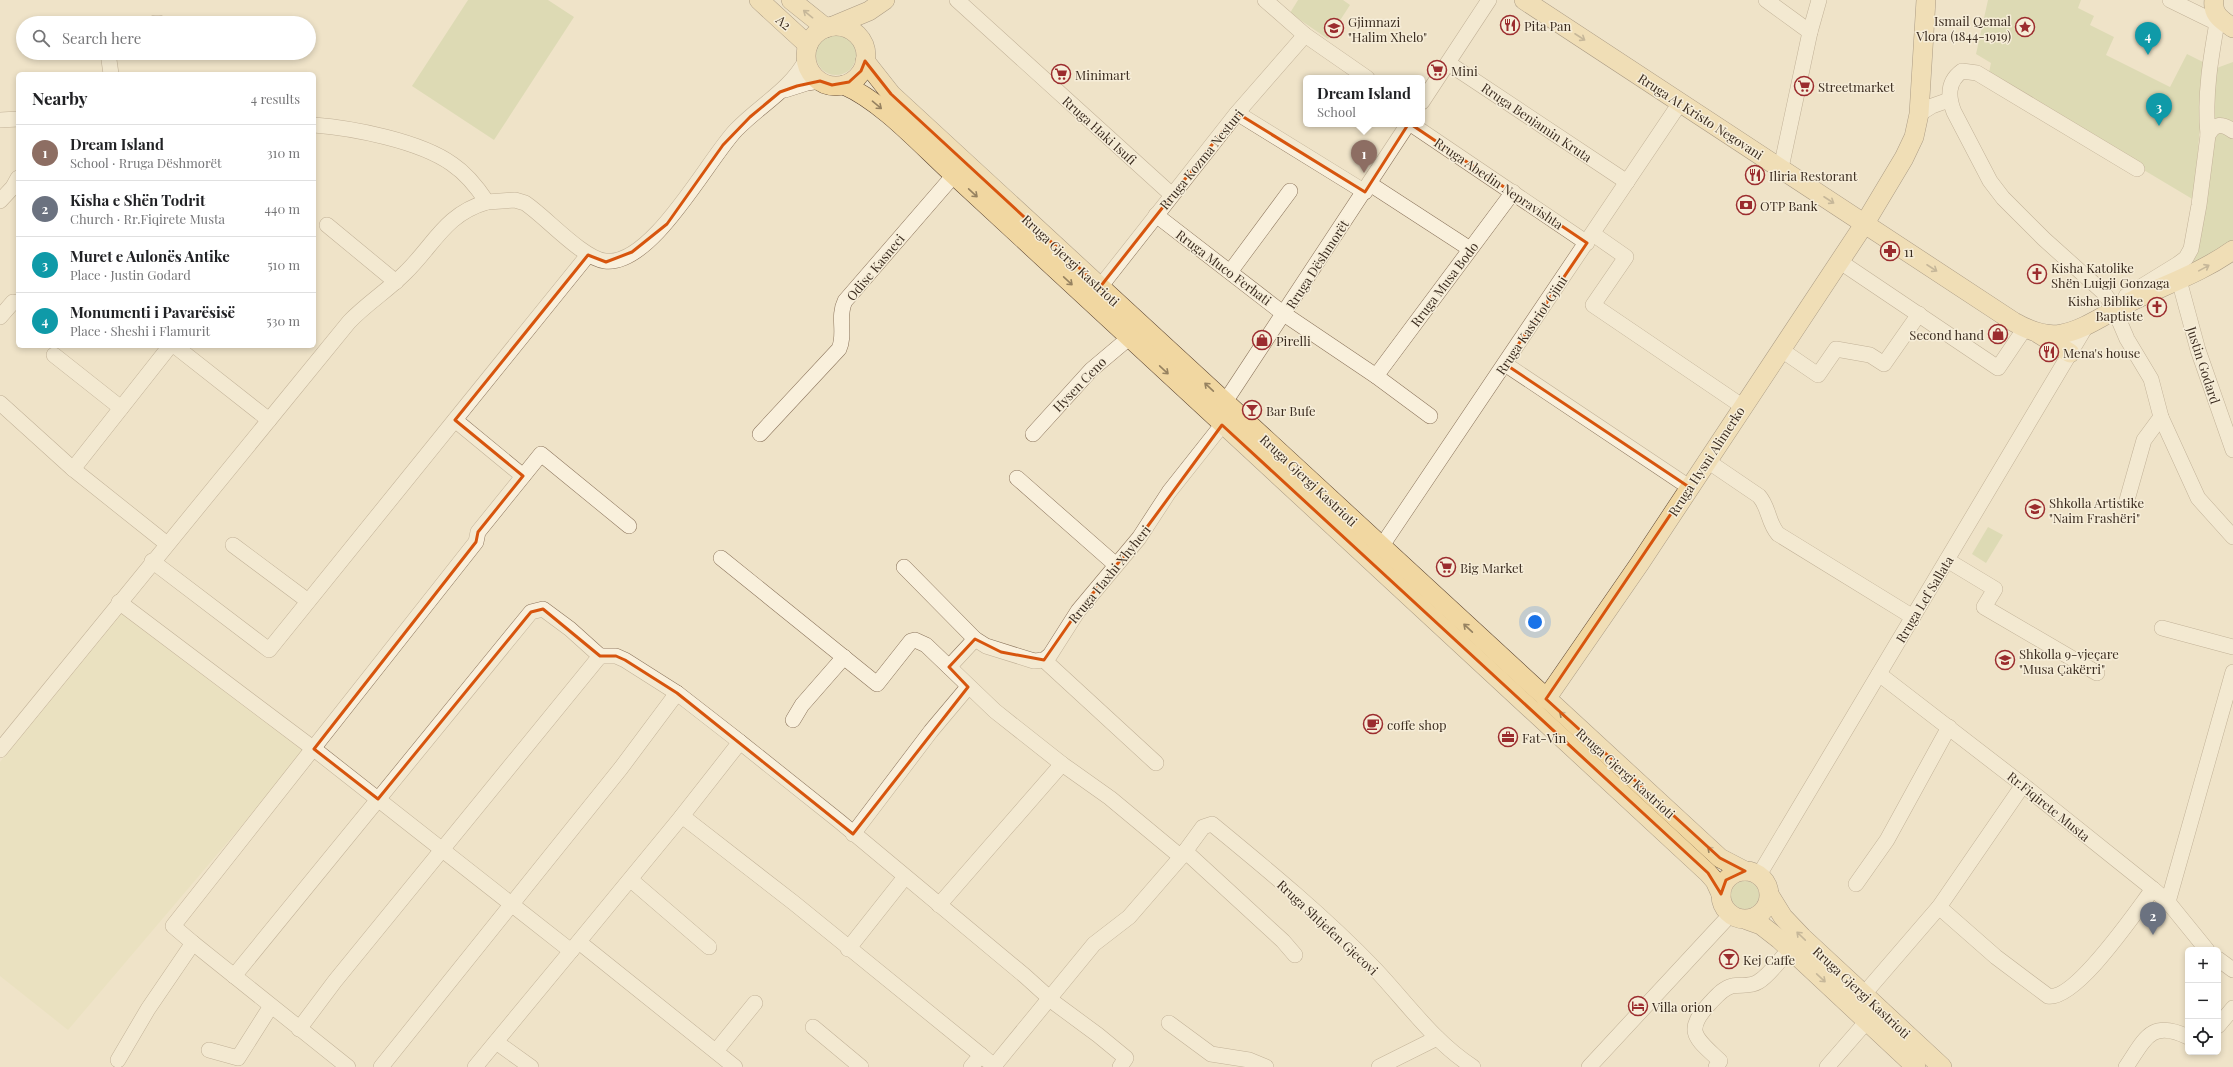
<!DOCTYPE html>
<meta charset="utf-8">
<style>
body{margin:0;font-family:"Playfair Display",serif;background:#f2f2f2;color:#202124}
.controls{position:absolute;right:12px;bottom:12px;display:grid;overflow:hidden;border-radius:6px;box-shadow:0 2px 6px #0003}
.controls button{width:36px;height:36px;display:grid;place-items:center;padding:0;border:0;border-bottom:1px solid #e0e0e0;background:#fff;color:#202124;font:20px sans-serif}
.you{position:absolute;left:1535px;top:622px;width:14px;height:14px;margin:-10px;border:3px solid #fff;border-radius:50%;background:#1a73e8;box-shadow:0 0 0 6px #1a73e833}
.badge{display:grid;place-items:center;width:26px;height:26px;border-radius:50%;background:#0b8043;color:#fff;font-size:13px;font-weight:700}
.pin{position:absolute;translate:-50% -33px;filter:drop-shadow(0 1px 2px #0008)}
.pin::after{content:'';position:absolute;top:21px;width:14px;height:12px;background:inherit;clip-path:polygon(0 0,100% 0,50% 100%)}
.popup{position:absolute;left:1303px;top:75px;width:122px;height:52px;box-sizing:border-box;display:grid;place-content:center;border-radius:6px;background:#fff;filter:drop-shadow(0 1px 3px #0005);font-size:13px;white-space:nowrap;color:#757577}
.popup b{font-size:15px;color:#202124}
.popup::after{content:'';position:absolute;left:50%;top:100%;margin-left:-8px;border:8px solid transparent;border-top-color:#fff}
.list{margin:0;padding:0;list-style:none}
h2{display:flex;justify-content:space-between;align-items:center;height:52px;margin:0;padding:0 16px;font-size:17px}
h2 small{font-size:13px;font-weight:400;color:#757577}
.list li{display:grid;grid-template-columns:26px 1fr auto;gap:12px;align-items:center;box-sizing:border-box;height:56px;padding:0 16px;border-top:1px solid #e0e0e0}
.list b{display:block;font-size:15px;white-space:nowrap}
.list p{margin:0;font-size:13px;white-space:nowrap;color:#757577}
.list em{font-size:13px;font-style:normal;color:#757577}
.icon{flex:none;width:22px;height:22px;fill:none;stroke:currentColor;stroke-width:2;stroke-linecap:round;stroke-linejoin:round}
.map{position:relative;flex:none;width:2233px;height:1067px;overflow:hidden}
.search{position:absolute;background:#fff;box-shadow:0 2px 6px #0003;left:16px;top:16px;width:300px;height:44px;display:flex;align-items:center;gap:10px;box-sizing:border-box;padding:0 14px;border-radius:22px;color:#757577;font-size:15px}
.panel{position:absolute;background:#fff;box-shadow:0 2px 6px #0003;left:16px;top:72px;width:300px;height:276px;border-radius:6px}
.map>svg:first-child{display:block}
</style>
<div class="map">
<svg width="2233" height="1067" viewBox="0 0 2233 1067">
<rect width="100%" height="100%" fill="#efe3c8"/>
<!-- farmland -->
<path fill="#e5ddb5" d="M121 611 305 751 68 1030 0 976V762Z"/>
<!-- green -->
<g fill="#c8ce9c">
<path d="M468 0H548L574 17 494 140 412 86Z"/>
<path d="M1298 0H1343L1350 5 1328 39 1290 13Z"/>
<path d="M1988 0H2081L2078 8 2094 16 2090 25 2114 37 2106 55 2170 87 2187 54 2205 63 2194 200 1988 77 1991 63 1976 54Z"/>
<circle cx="836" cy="55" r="20"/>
<path d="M2233 62V242L2195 266 2188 257 2214 69Z"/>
<path d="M1988 527 2003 535 1986 563 1972 554Z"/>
<circle cx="1745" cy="895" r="14"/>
</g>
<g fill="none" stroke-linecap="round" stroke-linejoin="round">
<defs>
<g id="minor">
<path d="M957 0 1172 195"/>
<path d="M1265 0 1305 35 1367 78"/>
<path d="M1766 0 1810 32"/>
<path d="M2170 0 2217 23"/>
<path d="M155 23H159"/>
<path d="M108 53 111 74"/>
<path d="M1448 63 1627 182"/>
<path d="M785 90 807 83 820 81"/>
<path d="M1422 102 1489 0"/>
<path d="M1237 113 1365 192"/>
<path d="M1919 114 1932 106 1949 100"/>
<path d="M0 120 18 119"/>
<path d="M1411 124 1587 243"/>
<path d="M314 125C353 128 420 141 452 164 467 174 477 187 487 202L515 200 525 203C546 217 582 258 605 261 652 267 708 159 736 130 760 105 790 90 806 60"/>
<path d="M2208 135C2204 96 2211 56 2218 17"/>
<path d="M1781 168 1810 32 1819 0"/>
<path d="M1370 184 1470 249"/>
<path d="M0 201 13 187 18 178"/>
<path d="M1156 215 1284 314 1376 376 1430 416"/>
<path d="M327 225 396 282"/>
<path d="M1593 234 1626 257 1593 305 1742 406"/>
<path d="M1839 261 1998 368 2025 328"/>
<path d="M1230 272 1290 191"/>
<path d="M2179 280 2198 350 2233 450"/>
<path d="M1100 287 1237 113 1305 35"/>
<path d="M2126 296 2178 264 2186 258 2191 249 2199 205 2208 135C2215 123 2222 123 2233 131"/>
<path d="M0 317 13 302"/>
<path d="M175 346 269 420"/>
<path d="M1780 349 1818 375 1836 349 1870 355 1884 364 1919 314"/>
<path d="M54 355 121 408"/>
<path d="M1505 364 1689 487"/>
<path d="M1376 376 1513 192"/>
<path d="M1225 402 1408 124"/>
<path d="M0 403 73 469 167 544"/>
<path d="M2161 417 2198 498 2233 537"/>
<path d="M455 420 523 476"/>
<path d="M760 434 839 349C846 334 837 317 845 301L954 175"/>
<path d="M1033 434 1091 370 1129 338"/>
<path d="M1706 460 1759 496C1769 507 1768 523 1778 534L1913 617"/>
<path d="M73 469 170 346"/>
<path d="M1017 478 1116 565"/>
<path d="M2127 500 2144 440 2161 417 2151 379 2127 339 2112 304 2103 292 2044 239 2003 198 1990 181 1954 112C1948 97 1947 82 1962 71L1977 73 2137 169"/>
<path d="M233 545 308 601"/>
<path d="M1381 547 1680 103"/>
<path d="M721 558 877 684 911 641 915 640 926 645 995 711 1062 764 1110 798 1181 857 1129 917 1094 944 994 1066 981 1055"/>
<path d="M1947 560 1995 589 1984 607 2097 673"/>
<path d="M152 561 269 650 588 255"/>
<path d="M904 567 975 639 986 646 1034 661 1044 660 1050 655 1078 611 1139 538 1169 492 1222 425"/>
<path d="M119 602 314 749 571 951 682 816 794 903 981 1055 971 1067"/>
<path d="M2162 628 2233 647"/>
<path d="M600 656H616L625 660 677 693"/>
<path d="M1044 660 1156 763"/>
<path d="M949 667 975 639"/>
<path d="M1879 674 2023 785 2153 889 2168 902 2207 950"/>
<path d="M793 720 802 705 844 657"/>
<path d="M740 742 839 821 1025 976 1056 1004 1098 1035 1126 1058 1120 1067"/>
<path d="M0 750 349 322C366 304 387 291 405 273 434 245 445 214 487 202"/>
<path d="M853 834 931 731 968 687"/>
<path d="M1185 851 1283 941 1295 955"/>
<path d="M1181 857 1203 827 1212 824C1268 870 1325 917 1375 969 1407 1003 1434 1042 1473 1067"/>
<path d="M1759 875 2088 323"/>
<path d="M631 880 709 947"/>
<path d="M1856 884 1887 840 1949 727"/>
<path d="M2168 902 2233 672"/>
<path d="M939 905 1062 764"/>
<path d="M1939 907 1996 957 2048 996C2076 1001 2136 911 2153 889"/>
<path d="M579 942 735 1067"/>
<path d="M193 943 348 1067"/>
<path d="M848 949 905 877"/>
<path d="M2218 959 2233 970"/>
<path d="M234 976 531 612 543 609 570 629 600 656 335 981 299 1029"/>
<path d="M1864 994 1939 907 2023 785"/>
<path d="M1169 1023 1211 1054 1249 1060 1266 1067"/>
<path d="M2218 1026 2233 1008"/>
<path d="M813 1027 861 1067"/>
<path d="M496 1042 531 1067"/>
<path d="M209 1050 238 1058 271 1006"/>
<path d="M716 1051 755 1003"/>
<path d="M118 1060 148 1009 193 943 173 926 476 542 478 532 541 454 629 526"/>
<path d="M381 1067 621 768 677 693 740 742 682 816"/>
<path d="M475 1067 571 951"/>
<path d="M1379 1067 1437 1038"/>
<path d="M1589 1067 1730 915"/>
<path d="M1716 1067 1720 1061C1696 1038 1683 1032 1710 1003 1716 997 1723 988 1732 986 1741 984 1750 987 1758 982 1770 975 1780 959 1790 949"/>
<path d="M1827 1067 1867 1021"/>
<path d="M2126 1067C2145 1039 2151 1019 2188 1037"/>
</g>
<g id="major">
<path d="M759 0 808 45"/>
<path d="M791 0 826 28"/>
<path d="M1524 0 2014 322C2028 330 2044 337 2061 334 2085 330 2108 312 2130 302 2164 285 2201 273 2233 250"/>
<path d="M2214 0C2212 15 2222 20 2233 28"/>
<path d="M833 26 869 11 885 0"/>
<circle cx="836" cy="56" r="30"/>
<path d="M865 61 891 94 1720 858 1745 871"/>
<path d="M844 85C883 102 922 146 954 175L1708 873 1715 881 1721 894"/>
<path d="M2039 334 2070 353"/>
<path d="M1546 699 1640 563 1865 223 1904 158 1914 137 1919 114 1926 0"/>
<circle cx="1745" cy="895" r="24"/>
<path d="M1770 896 1783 917 1802 937 1942 1067"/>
<path d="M1747 920 1761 925 1779 939 1916 1067"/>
</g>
</defs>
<!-- minor casing -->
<use href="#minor" stroke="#8c755d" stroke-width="16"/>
<!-- major casing -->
<use href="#major" stroke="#5a4331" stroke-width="20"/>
<!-- minor -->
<use href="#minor" stroke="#f9f0dc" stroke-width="15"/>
<!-- major -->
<use href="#major" stroke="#f1d7a1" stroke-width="19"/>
</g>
<!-- one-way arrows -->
<defs><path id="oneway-shaft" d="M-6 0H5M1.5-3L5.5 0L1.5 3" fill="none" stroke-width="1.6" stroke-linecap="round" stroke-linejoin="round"/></defs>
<g stroke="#968260">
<use href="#oneway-shaft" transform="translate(808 14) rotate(-141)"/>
<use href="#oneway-shaft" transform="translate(1580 37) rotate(33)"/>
<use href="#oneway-shaft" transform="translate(877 105) rotate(40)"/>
<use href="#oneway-shaft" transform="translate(973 193) rotate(43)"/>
<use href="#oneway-shaft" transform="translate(1829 200) rotate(33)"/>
<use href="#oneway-shaft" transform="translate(1932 268) rotate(33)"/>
<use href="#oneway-shaft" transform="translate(2204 268) rotate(-29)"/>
<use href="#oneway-shaft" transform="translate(1068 281) rotate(43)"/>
<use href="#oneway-shaft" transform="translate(1164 370) rotate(43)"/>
<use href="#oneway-shaft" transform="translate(1209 387) rotate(-137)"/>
<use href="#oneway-shaft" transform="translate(1468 628) rotate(-137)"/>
<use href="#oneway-shaft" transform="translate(1564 716) rotate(-138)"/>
<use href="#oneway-shaft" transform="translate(1712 851) rotate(-138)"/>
<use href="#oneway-shaft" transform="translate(1801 936) rotate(-136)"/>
<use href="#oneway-shaft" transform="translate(1821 978) rotate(43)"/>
</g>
<!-- marked area -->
<path d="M0 0H2233V1067H0ZM865 61 891 94 1100 287 1237 113 1365 192 1409 123 1587 243 1505 364 1689 487 1546 699 1720 858 1745 871 1726 880 1721 894 1708 873 1222 425 1139 538 1078 611 1044 660 1001 652 975 639 949 667 968 687 853 834 677 693 625 660 616 656H600L543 609 531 612 526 618 378 799 314 749 476 542 478 532 523 476 455 420 588 255 606 262 632 252 667 224 723 145 750 117 780 92 797 86 820 81 832 85 849 82 861 71Z" fill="#efe3c8" fill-opacity=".55" fill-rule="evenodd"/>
<path fill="none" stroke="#d7550e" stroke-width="3" stroke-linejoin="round" d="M865 61 891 94 1100 287 1237 113 1365 192 1409 123 1587 243 1505 364 1689 487 1546 699 1720 858 1745 871 1726 880 1721 894 1708 873 1222 425 1139 538 1078 611 1044 660 1001 652 975 639 949 667 968 687 853 834 677 693 625 660 616 656H600L543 609 531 612 526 618 378 799 314 749 476 542 478 532 523 476 455 420 588 255 606 262 632 252 667 224 723 145 750 117 780 92 797 86 820 81 832 85 849 82 861 71Z"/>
<!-- icons -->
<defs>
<symbol id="restaurant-ring" viewBox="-11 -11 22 22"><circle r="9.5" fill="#f6edd8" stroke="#9b2c2e" stroke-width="1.5"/><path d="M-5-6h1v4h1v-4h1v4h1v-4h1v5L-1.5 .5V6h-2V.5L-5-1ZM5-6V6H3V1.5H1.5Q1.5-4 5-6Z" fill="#9b2c2e"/></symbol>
<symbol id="sight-ring" viewBox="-11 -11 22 22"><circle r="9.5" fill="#f6edd8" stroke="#9b2c2e" stroke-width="1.5"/><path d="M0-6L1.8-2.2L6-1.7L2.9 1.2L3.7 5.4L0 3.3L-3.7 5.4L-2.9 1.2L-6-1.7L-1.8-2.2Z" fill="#9b2c2e"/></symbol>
<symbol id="school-ring" viewBox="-11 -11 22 22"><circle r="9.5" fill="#f6edd8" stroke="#9b2c2e" stroke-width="1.5"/><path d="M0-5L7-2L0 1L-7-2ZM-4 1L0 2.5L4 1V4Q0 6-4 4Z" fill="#9b2c2e"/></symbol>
<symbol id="supermarket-ring" viewBox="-11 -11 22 22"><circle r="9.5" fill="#f6edd8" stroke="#9b2c2e" stroke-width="1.5"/><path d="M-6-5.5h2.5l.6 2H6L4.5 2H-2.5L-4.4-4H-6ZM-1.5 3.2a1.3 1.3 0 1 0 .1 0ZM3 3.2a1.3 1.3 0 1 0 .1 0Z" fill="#9b2c2e"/></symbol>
<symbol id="bank-ring" viewBox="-11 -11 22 22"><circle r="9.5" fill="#f6edd8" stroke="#9b2c2e" stroke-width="1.5"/><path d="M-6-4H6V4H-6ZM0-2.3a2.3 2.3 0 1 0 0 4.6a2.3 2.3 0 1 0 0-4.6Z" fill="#9b2c2e"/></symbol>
<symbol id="pharmacy-ring" viewBox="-11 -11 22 22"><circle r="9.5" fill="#f6edd8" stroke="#9b2c2e" stroke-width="1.5"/><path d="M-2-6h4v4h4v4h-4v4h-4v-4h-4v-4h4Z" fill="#9b2c2e"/></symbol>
<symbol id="church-ring" viewBox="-11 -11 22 22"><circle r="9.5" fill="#f6edd8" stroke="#9b2c2e" stroke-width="1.5"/><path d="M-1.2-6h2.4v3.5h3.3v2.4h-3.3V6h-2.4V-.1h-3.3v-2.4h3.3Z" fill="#9b2c2e"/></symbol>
<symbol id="shop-ring" viewBox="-11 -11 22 22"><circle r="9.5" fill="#f6edd8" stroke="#9b2c2e" stroke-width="1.5"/><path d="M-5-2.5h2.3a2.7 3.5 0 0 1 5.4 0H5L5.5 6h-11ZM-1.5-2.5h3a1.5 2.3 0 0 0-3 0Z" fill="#9b2c2e"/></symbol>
<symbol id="bar-ring" viewBox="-11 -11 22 22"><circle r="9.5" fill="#f6edd8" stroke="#9b2c2e" stroke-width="1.5"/><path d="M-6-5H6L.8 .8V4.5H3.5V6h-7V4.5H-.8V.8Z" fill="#9b2c2e"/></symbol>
<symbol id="cafe-ring" viewBox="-11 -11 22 22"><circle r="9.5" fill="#f6edd8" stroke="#9b2c2e" stroke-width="1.5"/><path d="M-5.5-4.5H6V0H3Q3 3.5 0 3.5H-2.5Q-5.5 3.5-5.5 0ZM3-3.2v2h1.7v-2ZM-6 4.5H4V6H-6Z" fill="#9b2c2e"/></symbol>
<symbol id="office-ring" viewBox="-11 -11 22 22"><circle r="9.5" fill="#f6edd8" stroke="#9b2c2e" stroke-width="1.5"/><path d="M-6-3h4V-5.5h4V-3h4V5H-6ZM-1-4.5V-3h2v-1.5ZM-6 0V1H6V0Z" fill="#9b2c2e"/></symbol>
<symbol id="hotel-ring" viewBox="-11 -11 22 22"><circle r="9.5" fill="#f6edd8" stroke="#9b2c2e" stroke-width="1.5"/><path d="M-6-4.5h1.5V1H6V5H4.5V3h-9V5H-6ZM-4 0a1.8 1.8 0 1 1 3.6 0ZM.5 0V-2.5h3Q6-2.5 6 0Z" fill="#9b2c2e"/></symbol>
</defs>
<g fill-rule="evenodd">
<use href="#restaurant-ring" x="1499" y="14" width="22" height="22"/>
<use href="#sight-ring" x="2014" y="16" width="22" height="22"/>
<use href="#school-ring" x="1323" y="17" width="22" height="22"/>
<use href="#supermarket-ring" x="1426" y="59" width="22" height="22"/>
<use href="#supermarket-ring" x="1050" y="63" width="22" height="22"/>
<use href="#supermarket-ring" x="1793" y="75" width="22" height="22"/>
<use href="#restaurant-ring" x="1744" y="164" width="22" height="22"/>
<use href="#bank-ring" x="1735" y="194" width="22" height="22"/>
<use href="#pharmacy-ring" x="1879" y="240" width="22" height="22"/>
<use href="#church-ring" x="2026" y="263" width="22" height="22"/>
<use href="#church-ring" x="2146" y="296" width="22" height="22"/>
<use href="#shop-ring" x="1987" y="323" width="22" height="22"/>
<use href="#shop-ring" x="1251" y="329" width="22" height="22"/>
<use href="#restaurant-ring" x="2038" y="341" width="22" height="22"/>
<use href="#bar-ring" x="1241" y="399" width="22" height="22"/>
<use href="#school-ring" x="2024" y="498" width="22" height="22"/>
<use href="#supermarket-ring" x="1435" y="556" width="22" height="22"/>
<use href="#school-ring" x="1994" y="649" width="22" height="22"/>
<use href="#cafe-ring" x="1362" y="713" width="22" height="22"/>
<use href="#office-ring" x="1497" y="726" width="22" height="22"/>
<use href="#bar-ring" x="1718" y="948" width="22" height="22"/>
<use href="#hotel-ring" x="1627" y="995" width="22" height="22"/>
</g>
<g text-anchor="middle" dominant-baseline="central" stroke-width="3" stroke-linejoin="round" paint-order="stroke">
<!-- poi labels -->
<g font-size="13" fill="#3c2d20" stroke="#f6edd8" text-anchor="start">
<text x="2011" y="20" text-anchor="end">Ismail Qemal<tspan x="2011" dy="15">Vlora (1844-1919)</tspan></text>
<text x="1348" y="21">Gjimnazi<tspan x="1348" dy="15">"Halim Xhelo"</tspan></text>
<text x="1524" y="25">Pita Pan</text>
<text x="1451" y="70">Mini</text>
<text x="1075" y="74">Minimart</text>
<text x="1818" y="86">Streetmarket</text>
<text x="1769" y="175">Iliria Restorant</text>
<text x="1760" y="205">OTP Bank</text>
<text x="1904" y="251">11</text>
<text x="2051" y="267">Kisha Katolike<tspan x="2051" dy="15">Shën Luigji Gonzaga</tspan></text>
<text x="2143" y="300" text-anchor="end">Kisha Biblike<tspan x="2143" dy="15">Baptiste</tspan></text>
<text x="1984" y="334" text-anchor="end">Second hand</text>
<text x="1276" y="340">Pirelli</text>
<text x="2063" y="352">Mena's house</text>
<text x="1266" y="410">Bar Bufe</text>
<text x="2049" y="502">Shkolla Artistike<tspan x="2049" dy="15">"Naim Frashëri"</tspan></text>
<text x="1460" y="567">Big Market</text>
<text x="2019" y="653">Shkolla 9-vjeçare<tspan x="2019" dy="15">"Musa Çakërri"</tspan></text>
<text x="1387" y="724">coffe shop</text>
<text x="1522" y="737">Fat-Vin</text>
<text x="1743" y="959">Kej Caffe</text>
<text x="1652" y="1006">Villa orion</text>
</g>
<!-- street labels -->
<g font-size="13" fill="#3c2d20" stroke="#f6edd8">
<text transform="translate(784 22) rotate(41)">A2</text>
<text transform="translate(1701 116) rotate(33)">Rruga At Kristo Negovani</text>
<text transform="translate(1537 122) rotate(34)">Rruga Benjamin Kruta</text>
<text transform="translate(1100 130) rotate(42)">Rruga Haki Isufi</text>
<text transform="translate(1201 159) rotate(-51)">Rruga Kozma Nesturi</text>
<text transform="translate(1499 183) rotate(34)">Rruga Abedin Nepravishta</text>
<text transform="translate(1071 260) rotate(43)">Rruga Gjergj Kastrioti</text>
<text transform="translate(1317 264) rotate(-57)">Rruga Dëshmorët</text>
<text transform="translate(875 267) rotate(-50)">Odise Kasneci</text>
<text transform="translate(1224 267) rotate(37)">Rruga Muco Ferhati</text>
<text transform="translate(1444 284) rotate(-53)">Rruga Musa Bodo</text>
<text transform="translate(1531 325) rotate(-56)">Rruga Kastriot Gjini</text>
<text transform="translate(2204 365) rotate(72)">Justin Godard</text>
<text transform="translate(1079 384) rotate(-46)">Hysen Ceno</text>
<text transform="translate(1706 461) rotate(-57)">Rruga Hysni Alimerko</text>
<text transform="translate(1309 480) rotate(43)">Rruga Gjergj Kastrioti</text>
<text transform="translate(1109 574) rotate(-51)">Rruga Haxhi Xhyheri</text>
<text transform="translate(1924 599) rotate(-59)">Rruga Lef Sallata</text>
<text transform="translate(1626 773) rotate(42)">Rruga Gjergj Kastrioti</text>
<text transform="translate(2049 806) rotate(39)">Rr.Fiqirete Musta</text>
<text transform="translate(1328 927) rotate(43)">Rruga Shtjefen Gjecovi</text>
<text transform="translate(1862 992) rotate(43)">Rruga Gjergj Kastrioti</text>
</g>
</g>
</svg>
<div class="controls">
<button>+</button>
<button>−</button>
<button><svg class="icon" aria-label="locate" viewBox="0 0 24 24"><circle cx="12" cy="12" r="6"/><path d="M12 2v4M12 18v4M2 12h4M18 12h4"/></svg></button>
</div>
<div class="you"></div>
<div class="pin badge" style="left:1364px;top:173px;background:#8d6e63">1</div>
<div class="popup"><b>Dream Island</b>School</div>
<div class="pin badge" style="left:2153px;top:935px;background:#6b7280">2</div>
<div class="pin badge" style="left:2159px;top:126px;background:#0f9aa8">3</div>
<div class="pin badge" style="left:2148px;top:55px;background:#0f9aa8">4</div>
<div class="search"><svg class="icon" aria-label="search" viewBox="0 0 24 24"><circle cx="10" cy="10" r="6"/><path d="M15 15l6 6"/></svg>Search here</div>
<section class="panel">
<h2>Nearby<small>4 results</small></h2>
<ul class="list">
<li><span class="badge" style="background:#8d6e63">1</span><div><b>Dream Island</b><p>School · Rruga Dëshmorët</p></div><em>310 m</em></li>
<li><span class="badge" style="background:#6b7280">2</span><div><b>Kisha e Shën Todrit</b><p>Church · Rr.Fiqirete Musta</p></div><em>440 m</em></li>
<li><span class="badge" style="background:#0f9aa8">3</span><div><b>Muret e Aulonës Antike</b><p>Place · Justin Godard</p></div><em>510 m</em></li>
<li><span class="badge" style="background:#0f9aa8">4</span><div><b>Monumenti i Pavarësisë</b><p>Place · Sheshi i Flamurit</p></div><em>530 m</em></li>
</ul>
</section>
</div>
